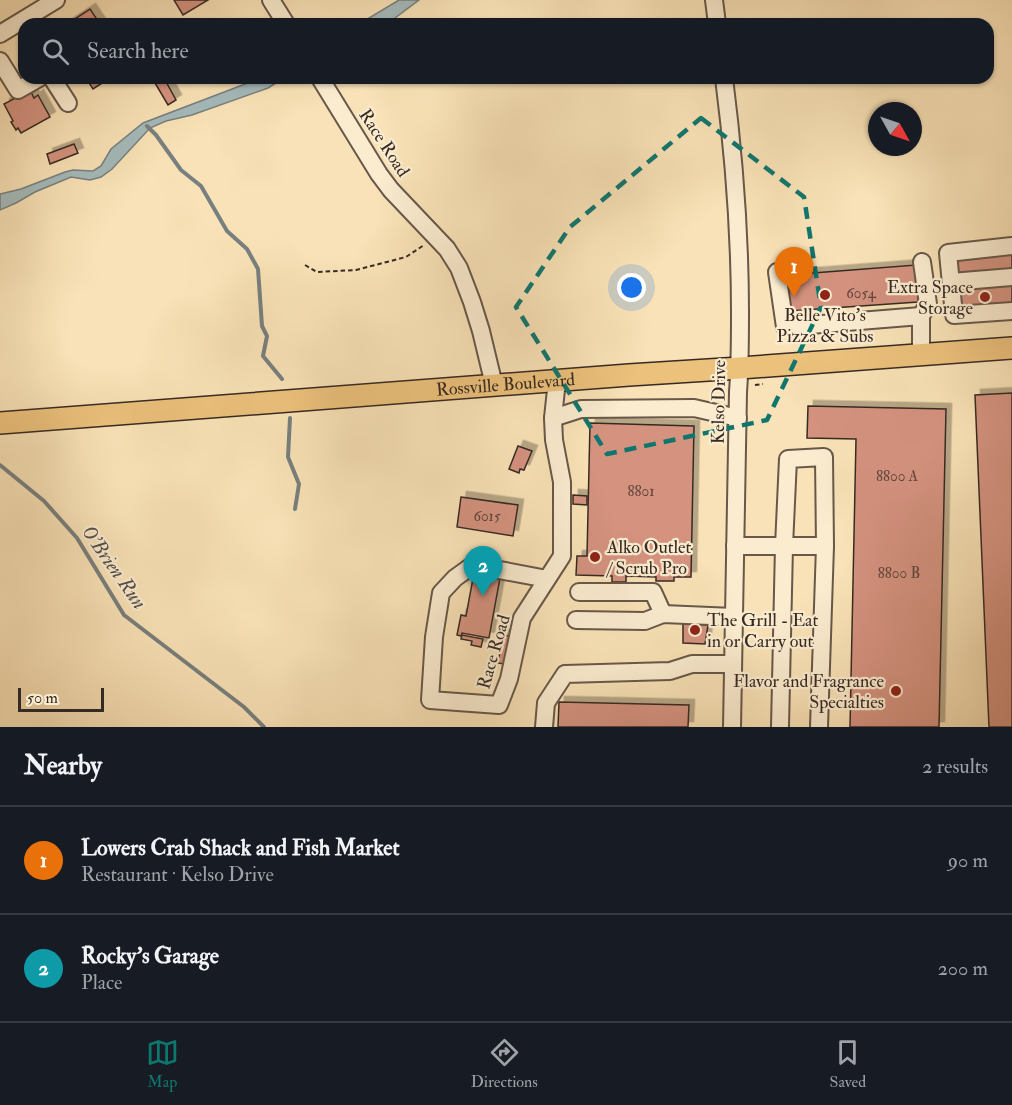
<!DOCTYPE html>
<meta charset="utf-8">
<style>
body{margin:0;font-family:"IM FELL Double Pica",serif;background:#242831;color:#f1f3f6}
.compass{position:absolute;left:868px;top:102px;width:54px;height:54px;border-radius:50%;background:#171b24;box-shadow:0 2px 4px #0004;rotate:130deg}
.scale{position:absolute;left:18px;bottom:15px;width:86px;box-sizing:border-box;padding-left:6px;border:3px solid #362a24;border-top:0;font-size:16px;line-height:21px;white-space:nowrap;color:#362a24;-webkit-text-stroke:4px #fbecd0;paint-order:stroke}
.you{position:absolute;left:632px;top:288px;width:21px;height:21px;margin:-15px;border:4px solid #fff;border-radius:50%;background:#1a73e8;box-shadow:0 0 0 9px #1a73e833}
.badge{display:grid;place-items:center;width:39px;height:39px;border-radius:50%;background:#0f766e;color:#fff;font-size:20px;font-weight:700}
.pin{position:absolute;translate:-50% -50px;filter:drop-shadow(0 2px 3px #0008)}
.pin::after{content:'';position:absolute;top:32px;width:21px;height:18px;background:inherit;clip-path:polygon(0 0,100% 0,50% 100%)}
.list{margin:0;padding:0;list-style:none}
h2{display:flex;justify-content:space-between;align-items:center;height:78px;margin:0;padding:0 24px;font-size:26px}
h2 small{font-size:20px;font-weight:400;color:#9ea1a6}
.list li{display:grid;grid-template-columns:39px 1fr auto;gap:18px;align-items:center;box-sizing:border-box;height:108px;padding:0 24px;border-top:2px solid #363941}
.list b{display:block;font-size:22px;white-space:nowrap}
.list p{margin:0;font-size:20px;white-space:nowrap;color:#9ea1a6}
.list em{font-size:20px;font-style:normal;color:#9ea1a6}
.icon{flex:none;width:33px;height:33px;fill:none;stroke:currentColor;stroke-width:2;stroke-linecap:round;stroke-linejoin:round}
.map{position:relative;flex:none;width:1012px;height:727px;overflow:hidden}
.search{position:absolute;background:#171b24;box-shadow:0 2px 4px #0004;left:18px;right:18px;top:18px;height:66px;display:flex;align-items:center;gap:15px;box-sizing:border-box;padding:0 21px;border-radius:18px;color:#9ea1a6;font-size:22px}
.sheet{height:294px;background:#171b24}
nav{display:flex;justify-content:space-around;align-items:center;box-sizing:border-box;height:84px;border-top:2px solid #363941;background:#171b24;font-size:16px;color:#9ea1a6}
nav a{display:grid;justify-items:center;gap:3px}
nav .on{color:#0f766e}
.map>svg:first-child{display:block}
</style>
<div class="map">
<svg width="1012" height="727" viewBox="0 0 1012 727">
<defs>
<filter id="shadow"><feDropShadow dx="5.5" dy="-5.5" stdDeviation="0" flood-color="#0004"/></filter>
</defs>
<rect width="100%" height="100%" fill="#f9e2b7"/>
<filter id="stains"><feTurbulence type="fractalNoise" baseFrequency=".00333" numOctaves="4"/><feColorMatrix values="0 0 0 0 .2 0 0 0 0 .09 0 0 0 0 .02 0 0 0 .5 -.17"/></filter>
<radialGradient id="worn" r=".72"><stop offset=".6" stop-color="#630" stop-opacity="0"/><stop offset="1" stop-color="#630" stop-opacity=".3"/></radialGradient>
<!-- water -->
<g fill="#a4babb" stroke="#78807f" stroke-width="1.5">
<path d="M399 0H419L387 24H359Z"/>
<path d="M261 78H284L268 88 192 115 166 121 150 128 112 169 101 177 90 180 71 177 35 192 16 203 0 210V194L21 189 65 172 73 170 93 171 101 166 111 149 143 123Z"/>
</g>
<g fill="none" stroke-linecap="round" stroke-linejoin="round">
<!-- stream -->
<g stroke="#78807f" stroke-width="4">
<path d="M147 126 156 135 181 170 201 186 227 231 247 249 258 269 262 326 267 336 263 356 282 379"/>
<path d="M290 418 288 457 299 484 295 509"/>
<path d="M0 465 44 501 77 538 124 615 244 707 264 727"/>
</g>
</g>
<!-- building -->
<g fill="#d4927f" stroke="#362a24" stroke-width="1.5" filter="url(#shadow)">
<path d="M174 0H208L183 15Z"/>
<path d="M90 9 100 24H67Z"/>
<path d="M86 78H110L93 89Z"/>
<path d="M164 78 176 100 168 105 155 83Z"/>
<path d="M30 90 34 98 38 95 50 117 21 133 18 128 16 130 11 122 13 121 4 104Z"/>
<path d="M74 144 78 153 50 164 47 154Z"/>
<path d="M1012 253V269L958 273 955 259Z"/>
<path d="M916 265 918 302 789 311 787 275Z"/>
<path d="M1012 285V303L961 307 959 289Z"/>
<path d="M1012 393V727H989L975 395Z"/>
<path d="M808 406 946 409 939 727H850L856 439 807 438Z"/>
<path d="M590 423 694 426 691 577H674V581H656V577L626 576V582H612V576L576 575 577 556H587Z"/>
<path d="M518 446 532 451 524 470 520 469 519 473 509 469Z"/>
<path d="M573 495 587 496V505L573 504Z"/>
<path d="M461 497 518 505 513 536 457 527Z"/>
<path d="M474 573 500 578 489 638 462 633 461 636 457 635 461 615 466 616Z"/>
<path d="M683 624 708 625 705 644 683 643Z"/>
<path d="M462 635 483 639 481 647 471 645 472 641 461 639Z"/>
<path d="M503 635 514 637 509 665 498 663Z"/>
<path d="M559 702 689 705 688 727H558Z"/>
</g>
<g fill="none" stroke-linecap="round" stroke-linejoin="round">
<defs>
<g id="minor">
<path d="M271 0 286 24"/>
<path d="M714 0 717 24"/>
<path d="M0 34 56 0"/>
<path d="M0 61 18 90 39 78"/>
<path d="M52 78 68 103"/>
<path d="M320 78 379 174 391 190 447 249 459 268 472 302 481 331 494 385"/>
<path d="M724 78C734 156 740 235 740 313 740 339 740 366 738 392L732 727"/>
<path d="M1012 246 948 253 954 315 1012 311"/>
<path d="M777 272 785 327 921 316V355"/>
<path d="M951 282 1012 277"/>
<path d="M921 316 928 304 922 262"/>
<path d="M553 418 581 409 694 408 738 418"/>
<path d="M735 546H825"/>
<path d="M547 579 473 565 455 578 441 593 434 637 430 700 499 705 509 679 522 618 562 556V482L554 440 553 418 557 380"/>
<path d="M579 592H653L663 614"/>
<path d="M576 620 645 621 663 614 734 617"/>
<path d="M544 727 546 703 565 674 670 671 692 664H733"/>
<path d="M780 727 784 546 788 459 824 457 825 546 819 727"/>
</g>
<g id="major">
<path id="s1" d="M0 423 629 375 740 368 1012 348"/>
</g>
</defs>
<!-- minor casing -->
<use href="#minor" stroke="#675849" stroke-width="20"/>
<!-- major casing -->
<use href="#major" stroke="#362a24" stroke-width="24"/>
<!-- path -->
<g stroke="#362a24" stroke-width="2" stroke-dasharray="4.5 3" stroke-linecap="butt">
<path d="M305 265 317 272 356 270 406 257 424 245"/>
<path d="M755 385 763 384"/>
</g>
<!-- minor -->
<use href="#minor" stroke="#fbecd0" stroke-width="16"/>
<!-- major -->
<use href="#major" stroke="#ecc17c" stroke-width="21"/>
</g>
<!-- marked area -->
<path fill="none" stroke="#0f766e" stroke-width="4.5" stroke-dasharray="12 8" stroke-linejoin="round" d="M701 118 804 197 821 307 767 420 607 454 516 307 570 227Z"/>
<!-- markers -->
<g fill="#8f2418" stroke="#fbecd0" stroke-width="2">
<circle cx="825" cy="295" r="6"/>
<circle cx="985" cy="297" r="6"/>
<circle cx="595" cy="557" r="6"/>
<circle cx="695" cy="630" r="6"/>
<circle cx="896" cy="691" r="6"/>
</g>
<g text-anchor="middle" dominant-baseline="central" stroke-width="4.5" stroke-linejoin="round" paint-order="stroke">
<!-- number labels -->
<g font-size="15" fill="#5e443b">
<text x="861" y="293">6054</text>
<text x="897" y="476">8800 A</text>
<text x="641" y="491">8801</text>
<text x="487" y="516">6015</text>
<text x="899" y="573">8800 B</text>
</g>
<!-- street labels -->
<g font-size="18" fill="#362a24" stroke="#fbecd0">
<text transform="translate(384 143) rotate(57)">Race Road</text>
<text stroke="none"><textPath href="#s1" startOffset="507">Rossville Boulevard</textPath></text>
<text transform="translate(719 402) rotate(-89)">Kelso Drive</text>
<text transform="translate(494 652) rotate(-74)">Race Road</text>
</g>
<!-- poi labels -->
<g font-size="18" fill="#362a24" stroke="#fbecd0" text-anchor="end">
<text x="973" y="287">Extra Space<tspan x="973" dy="21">Storage</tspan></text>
<text x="825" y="315" text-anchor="middle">Belle Vito's<tspan x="825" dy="21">Pizza &amp; Subs</tspan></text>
<text x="607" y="547" text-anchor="start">Alko Outlet<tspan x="607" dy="21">/ Scrub Pro</tspan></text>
<text x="707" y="620" text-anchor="start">The Grill - Eat<tspan x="707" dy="21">in or Carry out</tspan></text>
<text x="884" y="681">Flavor and Fragrance<tspan x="884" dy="21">Specialties</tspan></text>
</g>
<!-- water labels -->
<g font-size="20" font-style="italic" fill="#524e4a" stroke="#fbecd0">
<text transform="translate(114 567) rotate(55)">O'Brien Run</text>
</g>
</g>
<rect width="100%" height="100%" filter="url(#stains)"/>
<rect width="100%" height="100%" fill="url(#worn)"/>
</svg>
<svg class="compass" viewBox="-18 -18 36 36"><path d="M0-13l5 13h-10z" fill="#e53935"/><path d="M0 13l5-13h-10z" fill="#9ea1a6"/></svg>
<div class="scale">50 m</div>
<div class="you"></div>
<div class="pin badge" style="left:794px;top:297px;background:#e8710a">1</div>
<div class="pin badge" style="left:483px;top:596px;background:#0f9aa8">2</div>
<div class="search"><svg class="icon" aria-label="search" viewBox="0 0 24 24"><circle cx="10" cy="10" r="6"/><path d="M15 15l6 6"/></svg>Search here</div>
</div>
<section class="sheet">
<h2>Nearby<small>2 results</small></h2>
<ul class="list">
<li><span class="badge" style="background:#e8710a">1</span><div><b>Lowers Crab Shack and Fish Market</b><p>Restaurant · Kelso Drive</p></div><em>90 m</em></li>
<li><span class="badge" style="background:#0f9aa8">2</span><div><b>Rocky's Garage</b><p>Place</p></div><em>200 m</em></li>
</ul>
</section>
<nav>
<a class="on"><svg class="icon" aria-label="map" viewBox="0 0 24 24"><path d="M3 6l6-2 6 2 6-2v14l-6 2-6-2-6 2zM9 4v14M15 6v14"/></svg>Map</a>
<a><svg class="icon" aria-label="directions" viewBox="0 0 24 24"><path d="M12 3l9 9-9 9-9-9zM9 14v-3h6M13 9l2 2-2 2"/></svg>Directions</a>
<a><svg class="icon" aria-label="saved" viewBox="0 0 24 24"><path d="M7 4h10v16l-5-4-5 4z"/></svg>Saved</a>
</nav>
